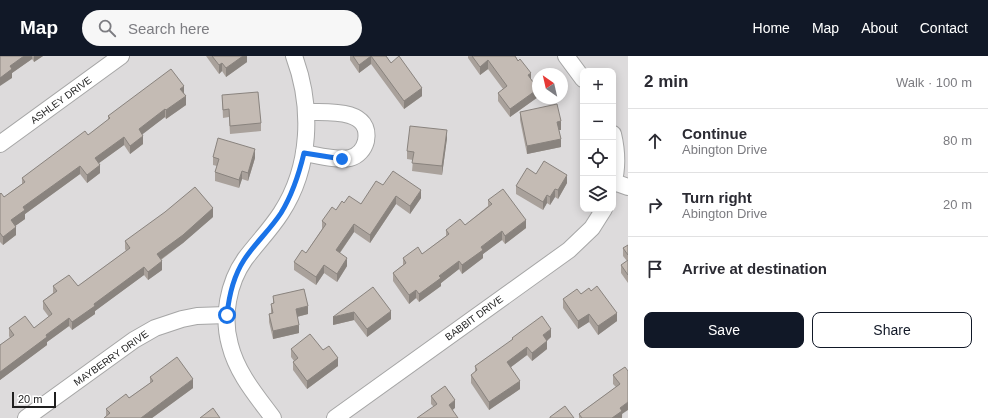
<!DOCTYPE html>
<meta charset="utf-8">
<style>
body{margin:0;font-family:Arial,sans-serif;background:#f7f7f7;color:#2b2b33}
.controls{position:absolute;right:12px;top:12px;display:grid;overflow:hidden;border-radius:8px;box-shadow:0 2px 10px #0003}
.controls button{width:36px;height:36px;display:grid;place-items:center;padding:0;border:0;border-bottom:1px solid #e1e1e2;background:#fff;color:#2b2b33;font:20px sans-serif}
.compass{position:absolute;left:532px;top:12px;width:36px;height:36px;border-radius:50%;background:#fff;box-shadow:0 2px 10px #0003;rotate:326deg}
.scale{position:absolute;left:12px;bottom:10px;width:44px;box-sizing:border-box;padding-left:4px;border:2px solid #1f1f1f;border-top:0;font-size:11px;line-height:14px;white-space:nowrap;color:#1f1f1f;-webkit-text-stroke:3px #fff;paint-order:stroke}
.stop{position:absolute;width:12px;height:12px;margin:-9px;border:3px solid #1a73e8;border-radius:50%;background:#fff}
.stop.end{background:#1a73e8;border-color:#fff;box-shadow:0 1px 4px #0008}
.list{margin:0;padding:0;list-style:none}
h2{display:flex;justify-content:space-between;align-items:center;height:52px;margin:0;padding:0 16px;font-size:17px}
h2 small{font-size:13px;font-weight:400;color:#7c7c81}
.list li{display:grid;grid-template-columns:26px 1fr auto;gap:12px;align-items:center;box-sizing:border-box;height:64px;padding:0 16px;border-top:1px solid #e1e1e2}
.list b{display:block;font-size:15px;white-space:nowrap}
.list p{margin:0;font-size:13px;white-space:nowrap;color:#7c7c81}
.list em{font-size:13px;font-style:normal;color:#7c7c81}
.actions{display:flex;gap:8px;padding:12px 16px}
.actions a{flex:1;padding:9px 0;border:1px solid #111827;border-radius:8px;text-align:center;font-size:14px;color:#111827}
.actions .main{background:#111827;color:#fff}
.icon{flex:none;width:22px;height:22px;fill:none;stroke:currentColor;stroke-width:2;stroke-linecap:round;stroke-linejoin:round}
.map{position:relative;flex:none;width:628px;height:362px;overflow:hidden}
header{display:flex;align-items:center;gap:24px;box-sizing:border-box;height:56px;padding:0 20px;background:#111827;color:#fff}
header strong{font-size:19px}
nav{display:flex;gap:22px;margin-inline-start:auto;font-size:14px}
.search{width:280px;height:36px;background:#f7f7f7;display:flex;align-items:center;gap:10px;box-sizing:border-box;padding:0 14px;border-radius:22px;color:#7c7c81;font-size:15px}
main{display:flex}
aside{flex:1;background:#fff}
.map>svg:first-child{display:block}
</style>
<header>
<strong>Map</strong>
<div class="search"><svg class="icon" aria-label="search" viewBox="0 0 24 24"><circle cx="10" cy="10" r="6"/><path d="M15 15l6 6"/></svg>Search here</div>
<nav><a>Home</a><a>Map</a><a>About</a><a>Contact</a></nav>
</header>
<main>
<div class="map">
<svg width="628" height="362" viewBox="0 0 628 362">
<rect width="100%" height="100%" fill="#efece5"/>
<!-- residential -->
<path fill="#dddbdc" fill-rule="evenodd" d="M0 0H628V362H0ZM583 15H613V153H583ZM538 18H562V42H538Z"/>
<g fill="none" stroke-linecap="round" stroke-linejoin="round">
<defs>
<g id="minor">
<path d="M566 0 583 23"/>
<path d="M613 78C617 95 618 111 613 128"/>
<path d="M0 88 121 0"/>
<path d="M304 97C316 99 338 105 350 102 358 100 364 93 366 85 372 52 327 56 307 56"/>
<path d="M614 126 628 131"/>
<path d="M26 362 134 284 155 272 182 263 197 260 227 259"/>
<path d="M273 362C256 339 237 317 230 289 222 261 228 227 245 203 257 187 270 174 281 157 311 111 313 51 294 0"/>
<path d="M335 362 569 194 592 172 604 153"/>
</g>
</defs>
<!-- minor casing -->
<use href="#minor" stroke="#a6a6a6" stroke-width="18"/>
<!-- minor -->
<use href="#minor" stroke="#fff" stroke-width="16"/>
</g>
<!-- wall -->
<g fill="#a9a19b">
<path d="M0 0H43L34 6 32 3 12 17V22Z"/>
<path d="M206 0H247V6L226 21 222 15 219 18Z"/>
<path d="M350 0H386L391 7 422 40 404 53 371 8 359 17 350 4Z"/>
<path d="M468 0H515L531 23 538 41 510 61 498 45V37L503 33 488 13 480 19 468 2Z"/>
<path d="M184 38 186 49 166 63 165 61 142 78 143 88 130 98 124 89 99 107 100 117 87 127 80 118 25 158V163L15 170 16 179 3 189 0 186V138L4 141 22 128V122L88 79 108 64V60Z"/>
<path d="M222 39 261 67V75L230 78 229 61 223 62Z"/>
<path d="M520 56 561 74H559L561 91 527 98 520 64Z"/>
<path d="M447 82 442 119 412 115 413 104 407 103V95Z"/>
<path d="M213 101 255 102 248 125 242 123 239 132 215 125V116L217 110 213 109Z"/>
<path d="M536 118 567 127 558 143 555 141 550 149 547 147 543 154 516 138V130Z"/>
<path d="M383 129 421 142 410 158 396 148 370 187 354 176 340 197 347 210 337 226 324 217 316 229 294 214V206L306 197 322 173V165L344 147 361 148Z"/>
<path d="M488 144 526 172 505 188 502 184 483 198V202L462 218 459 213 441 227V230L419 246 416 242 409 248 393 225V217L403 209V202L422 198 446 180V174L465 169 488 150Z"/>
<path d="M213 161 183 187 161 204 162 214 148 224 144 219 95 255V258L72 274 69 270 47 286V289L0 324V289L10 282 9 280V272H34L49 261 43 253V245L53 237V230H78L126 195 125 193V185Z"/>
<path d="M628 189V227L621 217V209L627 205 623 200V192Z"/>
<path d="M373 231 391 263 367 281 354 264 333 269Z"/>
<path d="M591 235 617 265 598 279 589 266 578 273 563 252V243Z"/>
<path d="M273 240 308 258 297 261 299 277 273 283 269 266V258L271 257V248L273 247Z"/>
<path d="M551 281 547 285V293L532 305 527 299 511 311 520 333 489 354 471 327V319L475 316V310L512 284V282Z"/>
<path d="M291 293 323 294 338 310 307 333 293 314V306L294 305 291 301Z"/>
<path d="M625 311 622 362H579V358L616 331 613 328V319Z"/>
<path d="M150 321 193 332 152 362H104L106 360V353L129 342 150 327Z"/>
<path d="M431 340 455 352 433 350 431 348Z"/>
</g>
<!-- shaded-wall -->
<g fill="#89837e">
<path d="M24 0H32V3L12 17V22L0 30V22L10 10Z"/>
<path d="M34 0H43L34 6Z"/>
<path d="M243 0H247V6L226 21V12Z"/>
<path d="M371 0V8L359 17V9Z"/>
<path d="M488 4V13L480 19V11Z"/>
<path d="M222 7V15L219 18V9Z"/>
<path d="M531 17V26L528 19Z"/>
<path d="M184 30V39L180 33Z"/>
<path d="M422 32V40L404 53V45Z"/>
<path d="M538 33V41L510 61V53Z"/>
<path d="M186 40V49L166 63V54Z"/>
<path d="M165 53V61L139 81V73Z"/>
<path d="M561 65V74H557V66Z"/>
<path d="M447 74V82L442 119V110Z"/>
<path d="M143 80V88L130 98V90Z"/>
<path d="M124 81V89L95 110V102Z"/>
<path d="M561 83V91L527 98V90Z"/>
<path d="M255 93V102L248 125V117Z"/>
<path d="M100 109V117L87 127V119Z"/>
<path d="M80 110V118L25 158V163L11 173V164L23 151Z"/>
<path d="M242 115V123L239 132V124Z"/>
<path d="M567 119V127L558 143V134Z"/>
<path d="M555 133V141L550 149V141Z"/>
<path d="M421 134V142L410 158V150Z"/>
<path d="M547 139V147L543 154V146Z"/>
<path d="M396 140V148L370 187V179Z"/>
<path d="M213 152V161L183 187 157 206V198Z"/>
<path d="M526 164V172L505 188V180Z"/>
<path d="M354 168V176L336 202V194Z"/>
<path d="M16 171V179L3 189V181Z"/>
<path d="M502 175V184L483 198V202L462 218V209L481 191Z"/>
<path d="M347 202V210L337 226V218Z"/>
<path d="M162 205V214L148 224V216Z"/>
<path d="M459 205V213L441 227V230L419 246V238L439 220Z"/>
<path d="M324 209V217L316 229V221Z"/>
<path d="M144 211V219L95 255V258L72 274V266L94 248Z"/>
<path d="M416 234V242L409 248V239Z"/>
<path d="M308 250V258L296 261V253Z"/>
<path d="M391 255V263L367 281V273Z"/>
<path d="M354 256V264L333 269V261Z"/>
<path d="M617 257V265L598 279V270Z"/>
<path d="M589 258V266L578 273V265Z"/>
<path d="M69 262V270L47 286V289L0 324V316L46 279Z"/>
<path d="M299 269V277L273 283V275Z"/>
<path d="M551 273V281L543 288V279Z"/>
<path d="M547 285V293L532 305V297Z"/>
<path d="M527 291V299L507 314V306Z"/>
<path d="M338 302V310L307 333V325Z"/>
<path d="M193 323V332L152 362H141Z"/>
<path d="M520 325V333L489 354V346Z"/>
<path d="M455 344V352L449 357V349Z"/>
<path d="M628 346V354L622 358V362H612L620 352Z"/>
</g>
<!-- building -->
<g fill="#c4bbb4" stroke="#89837e">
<path d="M0 0H24L10 10 12 13 0 22Z"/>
<path d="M212 0H243L226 12 222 7 219 9Z"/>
<path d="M353 0H386L391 7 399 0 422 32 404 45 371 0 359 9Z"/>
<path d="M472 0H515L518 5 520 3 531 17 528 19 538 33 510 53 498 37 507 30 488 4 480 11Z"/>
<path d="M171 13 184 30 180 33 186 40 166 54 165 53 139 73 143 80 130 90 124 81 95 102 100 109 87 119 80 110 23 151 25 154 11 164 16 171 3 181 0 177V138L1 137 4 141 25 126 22 122 85 75 88 79 110 62 108 60Z"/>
<path d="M258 36 261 67 230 70 229 53 223 54 222 39Z"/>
<path d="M557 48 561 65 557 66 561 83 527 90 520 56Z"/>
<path d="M410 70 447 74 442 110 412 107 414 96 407 95Z"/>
<path d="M218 82 255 93 248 117 242 115 239 124 215 116 219 103 213 101Z"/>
<path d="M544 105 567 119 558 134 555 133 550 141 547 139 543 146 516 130 527 112 536 118Z"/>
<path d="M393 115 421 134 410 150 396 140 370 179 354 168 336 194 347 202 337 218 324 209 316 221 294 206 302 194 306 197 326 168 322 165 332 151 336 154 342 145 344 147 349 140 361 148 376 125 383 129Z"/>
<path d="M195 131 213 152 183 179 157 198 162 205 148 216 144 211 94 248 95 250 72 266 69 262 46 279 47 281 0 316V289L14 279 9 272 25 260 34 272 52 258 43 245 57 235 53 230 69 219 78 230 130 192 125 185 165 156Z"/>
<path d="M503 133 526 164 505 180 502 175 481 191 483 194 462 209 459 205 439 220 441 222 419 238 416 234 409 239 393 217 406 207 403 202 418 191 422 198 449 178 446 174 460 163 465 169 492 148 488 144Z"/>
<path d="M628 189V199L623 192Z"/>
<path d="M628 204V219L621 209Z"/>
<path d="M597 230 617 257 598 270 589 258 578 265 563 243 577 233 581 238 589 232 591 235Z"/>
<path d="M373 231 391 255 367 273 354 256 333 261Z"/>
<path d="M304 233 308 250 296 253 299 269 273 275 269 258 273 257 271 248 274 247 273 240Z"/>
<path d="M542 260 551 273 543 279 547 285 532 297 527 291 507 306 520 325 489 346 471 319 477 314 475 310 513 283 512 282Z"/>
<path d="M310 278 323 294 329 290 338 302 307 325 293 306 298 302 291 293Z"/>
<path d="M177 301 193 323 141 362H104L110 357 106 353 126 338 129 342 153 325 150 321Z"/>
<path d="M625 311 628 315V346L620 352 622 355 612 362H582L579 358 620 328 613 319Z"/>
<path d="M445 330 455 344 449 349 458 362H417L437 348 431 340Z"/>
<path d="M565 350 574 362H550V361Z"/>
<path d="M213 352 220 362H200Z"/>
</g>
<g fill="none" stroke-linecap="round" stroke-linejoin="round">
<!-- route -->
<path stroke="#1a73e8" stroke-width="5" d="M227 259C229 239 233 221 244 204 255 187 270 174 281 157 292 139 299 118 304 97L342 103"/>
</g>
<g text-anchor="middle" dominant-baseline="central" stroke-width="3.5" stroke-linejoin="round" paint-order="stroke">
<!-- street labels -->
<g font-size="10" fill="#1f1f1f" stroke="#fff">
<text transform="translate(61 44) rotate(-36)">ASHLEY DRIVE</text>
<text transform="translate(474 262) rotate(-36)">BABBIT DRIVE</text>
<text transform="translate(111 302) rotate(-35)">MAYBERRY DRIVE</text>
</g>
</g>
</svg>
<div class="controls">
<button>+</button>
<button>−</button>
<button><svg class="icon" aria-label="locate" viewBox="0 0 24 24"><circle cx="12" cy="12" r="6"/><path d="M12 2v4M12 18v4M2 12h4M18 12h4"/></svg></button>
<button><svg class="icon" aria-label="layers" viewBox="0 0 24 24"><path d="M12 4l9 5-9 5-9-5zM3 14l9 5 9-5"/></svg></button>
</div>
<svg class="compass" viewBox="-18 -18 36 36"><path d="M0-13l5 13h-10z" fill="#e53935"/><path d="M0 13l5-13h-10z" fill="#7c7c81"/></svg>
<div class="scale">20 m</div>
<div class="stop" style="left:227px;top:259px"></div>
<div class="stop end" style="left:342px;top:103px"></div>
</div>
<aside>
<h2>2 min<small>Walk · 100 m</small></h2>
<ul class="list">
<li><svg class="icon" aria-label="ahead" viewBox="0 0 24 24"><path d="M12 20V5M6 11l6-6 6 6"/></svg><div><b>Continue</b><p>Abington Drive</p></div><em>80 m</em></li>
<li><svg class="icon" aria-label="right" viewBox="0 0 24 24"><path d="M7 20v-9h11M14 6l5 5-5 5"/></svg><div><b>Turn right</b><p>Abington Drive</p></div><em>20 m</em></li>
<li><svg class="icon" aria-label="arrive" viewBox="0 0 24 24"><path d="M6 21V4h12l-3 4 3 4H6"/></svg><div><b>Arrive at destination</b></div></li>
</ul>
<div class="actions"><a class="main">Save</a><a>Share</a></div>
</aside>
</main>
